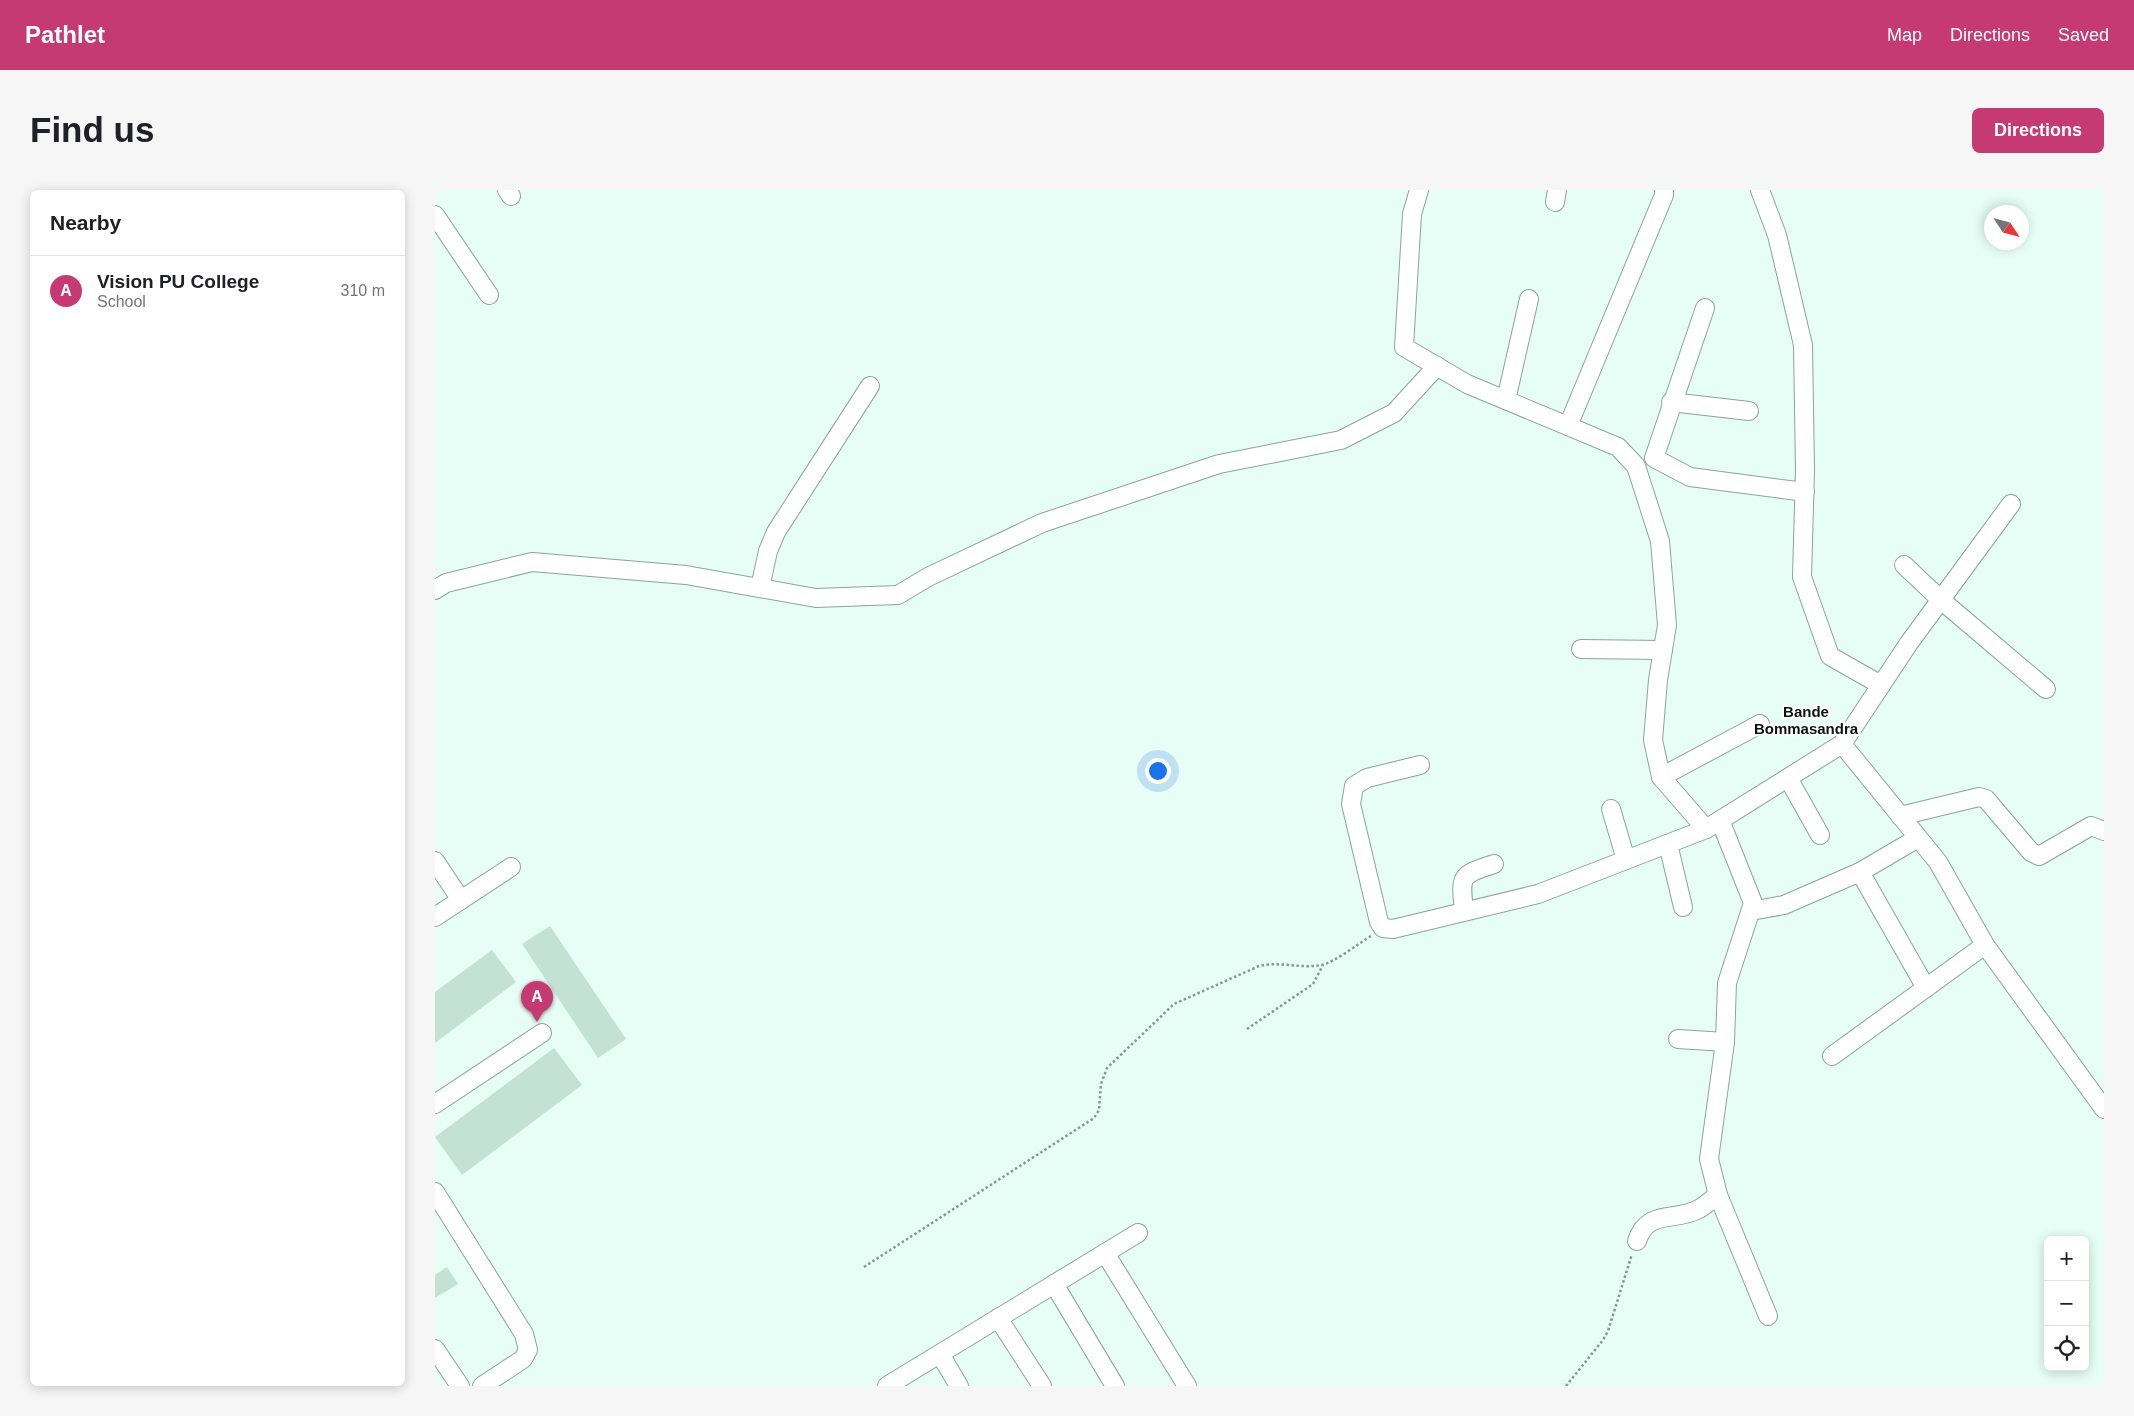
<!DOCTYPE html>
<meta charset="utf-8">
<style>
body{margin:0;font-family:Arial,sans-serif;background:#f6f6f6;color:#202124}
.controls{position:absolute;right:15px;bottom:15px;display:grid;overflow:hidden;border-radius:8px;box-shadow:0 2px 12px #0003}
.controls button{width:45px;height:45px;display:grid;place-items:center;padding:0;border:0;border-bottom:1px solid #e0e0e0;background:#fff;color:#202124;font:25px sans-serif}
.compass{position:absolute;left:1549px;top:15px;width:45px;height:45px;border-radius:50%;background:#fff;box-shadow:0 2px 12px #0003;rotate:126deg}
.you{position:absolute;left:722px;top:580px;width:18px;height:18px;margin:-12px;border:4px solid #fff;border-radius:50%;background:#1a73e8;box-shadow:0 0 0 8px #1a73e833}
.badge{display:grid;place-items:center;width:32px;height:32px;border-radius:50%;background:#c53a72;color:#fff;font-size:16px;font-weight:700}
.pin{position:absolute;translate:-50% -41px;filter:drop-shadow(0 1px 2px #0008)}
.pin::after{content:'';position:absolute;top:26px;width:18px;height:15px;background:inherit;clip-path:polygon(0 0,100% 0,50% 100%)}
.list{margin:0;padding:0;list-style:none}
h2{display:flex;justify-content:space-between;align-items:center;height:65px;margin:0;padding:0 20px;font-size:21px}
h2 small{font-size:16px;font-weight:400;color:#757577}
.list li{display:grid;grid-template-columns:32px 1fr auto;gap:15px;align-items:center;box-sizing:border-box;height:70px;padding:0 20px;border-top:1px solid #e0e0e0}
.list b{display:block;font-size:19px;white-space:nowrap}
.list p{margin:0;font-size:16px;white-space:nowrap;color:#757577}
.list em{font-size:16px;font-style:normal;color:#757577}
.icon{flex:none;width:28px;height:28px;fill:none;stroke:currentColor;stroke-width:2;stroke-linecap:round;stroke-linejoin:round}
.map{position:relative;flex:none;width:1669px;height:1196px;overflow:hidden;border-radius:8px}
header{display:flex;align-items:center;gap:30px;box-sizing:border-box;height:70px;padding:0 25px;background:#c53a72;color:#fff}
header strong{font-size:24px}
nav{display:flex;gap:28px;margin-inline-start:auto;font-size:18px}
.intro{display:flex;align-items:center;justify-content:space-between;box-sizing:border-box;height:120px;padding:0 30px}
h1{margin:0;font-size:35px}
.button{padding:12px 22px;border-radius:8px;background:#c53a72;color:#fff;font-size:18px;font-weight:700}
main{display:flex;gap:30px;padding:0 30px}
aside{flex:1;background:#fff;border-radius:8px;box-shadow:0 2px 12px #0003}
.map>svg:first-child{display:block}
</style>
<header>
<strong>Pathlet</strong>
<nav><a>Map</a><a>Directions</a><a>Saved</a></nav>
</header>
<div class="intro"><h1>Find us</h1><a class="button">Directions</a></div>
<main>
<aside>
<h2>Nearby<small></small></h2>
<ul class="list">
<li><span class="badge">A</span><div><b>Vision PU College</b><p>School</p></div><em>310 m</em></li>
</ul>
</aside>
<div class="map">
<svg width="1669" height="1196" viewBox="0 0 1669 1196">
<rect width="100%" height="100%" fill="#e6fef5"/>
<!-- building -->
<g fill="#c3e1d5">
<path d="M115 736 191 849 163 868 87 754Z"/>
<path d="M57 760 81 792 0 853V802Z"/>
<path d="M119 858 147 895 27 985 0 947Z"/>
<path d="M12 1077 23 1094 0 1108V1085Z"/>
</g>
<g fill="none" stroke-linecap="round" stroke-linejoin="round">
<defs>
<g id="minor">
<path d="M72 0 76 6"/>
<path d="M984 0 977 24 969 157 1032 194 1183 257 1201 276 1225 351 1232 435 1223 490 1218 550 1226 587 1271 639 1407 554 1503 672 1550 755 1669 919"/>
<path d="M1325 0 1342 45 1368 155 1370 280 1367 387 1395 466 1446 495"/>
<path d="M1120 12 1122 0"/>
<path d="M0 25 54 105"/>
<path d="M1270 118 1219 268 1255 287 1370 302"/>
<path d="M1071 210 1094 109"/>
<path d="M1236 212 1314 221"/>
<path d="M1133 236 1229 5V0"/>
<path d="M1469 375 1506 410 1611 499"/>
<path d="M325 398 333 361 341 342 435 196"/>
<path d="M0 400 11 393 97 372 251 385 381 408 463 405 493 387 607 333 784 274 906 250 959 223 1002 176"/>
<path d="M1146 459 1228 460"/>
<path d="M1407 554 1474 453 1576 314"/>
<path d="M985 575 932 588 919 596 916 614 944 732 948 738 958 739 1103 704 1271 639"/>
<path d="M1226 587 1325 534"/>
<path d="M1353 588 1385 645"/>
<path d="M1176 619 1191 670"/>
<path d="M1465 626 1544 607 1551 609 1596 662 1604 666 1656 636 1669 641"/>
<path d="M1285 630 1318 713 1292 793 1290 852 1274 969 1283 1005 1333 1126"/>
<path d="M1233 654 1248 717"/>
<path d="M0 671 26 710"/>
<path d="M1425 682 1491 798"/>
<path d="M1029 721C1025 685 1025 685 1059 674"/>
<path d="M1316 721 1349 715 1425 682 1483 648"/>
<path d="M0 727 76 677"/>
<path d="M1243 849 1290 852"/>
<path d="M1397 866 1550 755"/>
<path d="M0 914 107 843"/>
<path d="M0 1002 89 1144 93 1160 88 1169 47 1196"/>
<path d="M1202 1051C1212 1019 1240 1032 1264 1019 1271 1015 1277 1009 1283 1005"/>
<path d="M670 1063 752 1196"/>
<path d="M619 1094 680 1196"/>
<path d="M563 1128 607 1196"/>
<path d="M0 1159 25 1196"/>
<path d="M505 1164 524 1196"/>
<path d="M452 1196 703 1043"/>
</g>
</defs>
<!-- minor casing -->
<use href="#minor" stroke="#89a59a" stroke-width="20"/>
<!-- path -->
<g stroke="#869891" stroke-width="2.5" stroke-dasharray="2.5 2.5" stroke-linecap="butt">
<path d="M812 839 878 794 888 775"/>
<path d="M429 1077 659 928 664 920 666 894 672 878 739 814 824 776C845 771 865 779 886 775 899 773 924 753 936 746"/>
<path d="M1131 1196 1168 1150 1173 1141 1197 1064"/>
</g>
<!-- minor -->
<use href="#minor" stroke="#fff" stroke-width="18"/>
</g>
<g text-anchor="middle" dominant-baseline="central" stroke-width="4.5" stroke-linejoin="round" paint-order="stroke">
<!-- quarter labels -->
<g font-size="15" font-weight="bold" fill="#091410" stroke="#fff">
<text x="1371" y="521">Bande<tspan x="1371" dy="17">Bommasandra</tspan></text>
</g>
</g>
</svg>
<div class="controls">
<button>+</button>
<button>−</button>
<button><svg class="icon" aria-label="locate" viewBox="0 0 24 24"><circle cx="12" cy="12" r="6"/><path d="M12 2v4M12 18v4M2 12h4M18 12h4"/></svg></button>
</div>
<svg class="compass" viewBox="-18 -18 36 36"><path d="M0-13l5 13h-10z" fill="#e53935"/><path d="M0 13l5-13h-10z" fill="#757577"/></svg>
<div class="you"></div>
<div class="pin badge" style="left:102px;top:832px">A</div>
</div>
</main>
